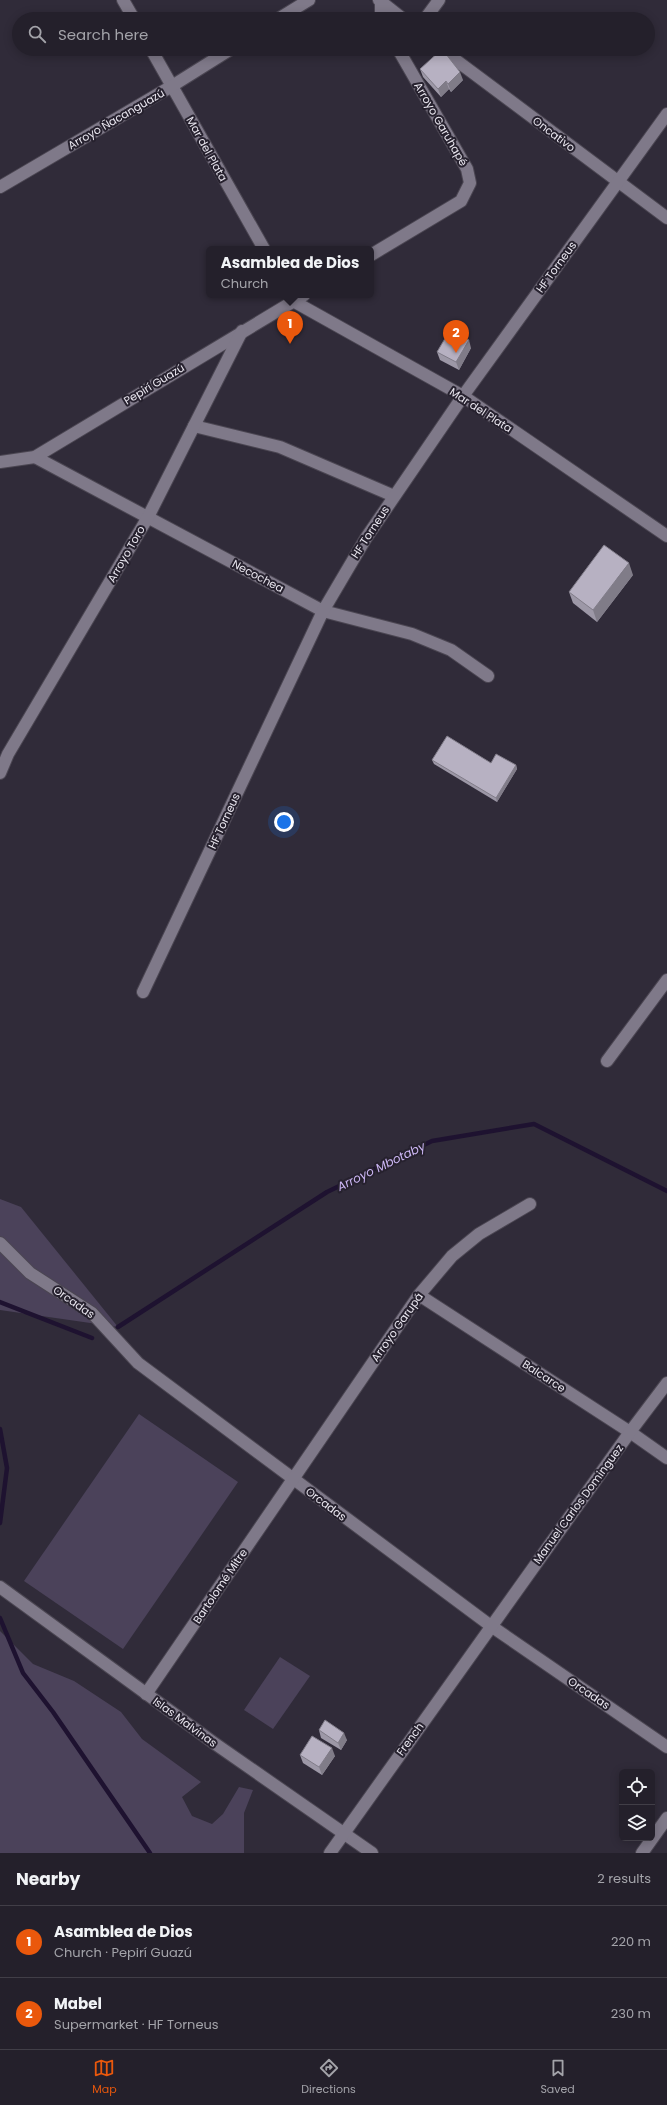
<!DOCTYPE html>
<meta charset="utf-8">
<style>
body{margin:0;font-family:Poppins,sans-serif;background:#2c2833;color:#f1f3f6}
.controls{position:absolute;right:12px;bottom:12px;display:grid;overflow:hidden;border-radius:6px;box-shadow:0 2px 10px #0003}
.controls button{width:36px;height:36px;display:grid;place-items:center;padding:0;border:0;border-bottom:1px solid #413e47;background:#24202b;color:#f1f3f6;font:20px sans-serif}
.you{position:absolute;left:284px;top:822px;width:14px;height:14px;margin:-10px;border:3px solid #fff;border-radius:50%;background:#1a73e8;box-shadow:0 0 0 6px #1a73e833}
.badge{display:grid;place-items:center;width:26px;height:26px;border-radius:50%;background:#ea580c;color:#fff;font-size:13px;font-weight:700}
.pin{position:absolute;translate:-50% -33px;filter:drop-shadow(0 1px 2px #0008)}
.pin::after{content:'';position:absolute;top:21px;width:14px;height:12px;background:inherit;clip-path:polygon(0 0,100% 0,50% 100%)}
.popup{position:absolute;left:206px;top:246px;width:168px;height:52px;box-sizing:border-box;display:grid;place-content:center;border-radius:6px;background:#24202b;filter:drop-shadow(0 1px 3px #0005);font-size:13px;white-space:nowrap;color:#a3a3a9}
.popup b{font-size:15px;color:#f1f3f6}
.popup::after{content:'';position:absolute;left:50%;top:100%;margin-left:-8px;border:8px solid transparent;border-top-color:#24202b}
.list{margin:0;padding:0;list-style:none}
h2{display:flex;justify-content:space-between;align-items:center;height:52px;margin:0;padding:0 16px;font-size:17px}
h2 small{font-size:13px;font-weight:400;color:#a3a3a9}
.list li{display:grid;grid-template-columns:26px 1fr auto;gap:12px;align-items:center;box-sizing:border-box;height:72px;padding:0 16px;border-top:1px solid #413e47}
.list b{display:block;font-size:15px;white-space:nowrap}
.list p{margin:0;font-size:13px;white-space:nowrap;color:#a3a3a9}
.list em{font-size:13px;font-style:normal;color:#a3a3a9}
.icon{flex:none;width:22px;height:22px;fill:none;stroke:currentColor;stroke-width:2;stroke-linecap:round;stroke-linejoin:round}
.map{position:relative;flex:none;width:667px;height:1853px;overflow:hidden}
.search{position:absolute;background:#24202b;box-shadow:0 2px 10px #0003;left:12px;right:12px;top:12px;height:44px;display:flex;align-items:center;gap:10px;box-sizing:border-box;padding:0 14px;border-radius:22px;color:#a3a3a9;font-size:15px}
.sheet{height:196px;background:#24202b}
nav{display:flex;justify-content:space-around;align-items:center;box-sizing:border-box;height:56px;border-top:1px solid #413e47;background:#24202b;font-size:11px;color:#a3a3a9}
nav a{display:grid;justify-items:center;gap:2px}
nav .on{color:#ea580c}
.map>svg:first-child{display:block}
</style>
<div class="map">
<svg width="667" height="1853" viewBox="0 0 667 1853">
<rect width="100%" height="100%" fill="#302b39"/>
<!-- green -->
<g fill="#4b425a">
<path d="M0 1199 21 1207 118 1327 0 1310Z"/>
<path d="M139 1414 238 1482 123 1649 24 1581Z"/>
<path d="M0 1631 33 1664 74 1681 121 1712 142 1739 201 1782 182 1797 192 1816 212 1824 223 1814 239 1787 253 1790 244 1813V1853H0Z"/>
<path d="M280 1657 310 1676 273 1729 244 1710Z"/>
</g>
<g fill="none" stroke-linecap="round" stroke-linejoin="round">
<!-- stream -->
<g stroke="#1e1230" stroke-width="4.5">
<path d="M0 1302 92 1338"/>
<path d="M118 1327 327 1192 432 1141 534 1124 667 1191"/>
<path d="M0 1429 7 1468 0 1523"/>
<path d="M0 1618 23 1673 53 1712 150 1853"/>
</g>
<defs>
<g id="street">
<path d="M123 0 134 19"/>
<path d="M379 0 403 19"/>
<path d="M381 1V19"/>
<path d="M278 19 309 0"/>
<path d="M425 19 439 0"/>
<path d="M151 49 264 249"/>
<path d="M441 49 667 218"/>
<path d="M0 187 172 86 231 49"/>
<path d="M371 255 461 201 470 183 467 169 398 49"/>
<path d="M290 295 293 301 463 396 667 536"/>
<path d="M194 426 280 447 394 496"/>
<path d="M35 457 323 611 412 634 451 650 488 676"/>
<path d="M0 462 35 457 304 295"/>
<path d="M0 773 8 754 148 517 242 331"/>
<path d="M143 992 323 611 366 538 463 396 667 114"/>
<path d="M607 1061 667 980"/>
<path d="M0 1243 30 1273 92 1313 138 1363 491 1626 667 1747"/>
<path d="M419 1295 630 1432 667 1458"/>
<path d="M0 1587 214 1743 372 1853"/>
<path d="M146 1694 419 1295 452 1256 479 1234 530 1204"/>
<path d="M330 1853 630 1432 667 1383"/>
<path d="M642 1853 667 1818"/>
</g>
</defs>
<!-- street casing -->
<use href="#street" stroke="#4b4652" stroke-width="14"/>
<!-- street -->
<use href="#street" stroke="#7f7989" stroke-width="12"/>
</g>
<!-- wall -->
<g fill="#9d98a7">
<path d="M420 69 463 80 451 92 449 89 441 97 423 77Z"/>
<path d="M471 348 459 370 440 360 437 352Z"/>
<path d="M633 575 597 622 573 603 569 592Z"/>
<path d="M432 760 491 763 516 765 517 769 497 802 434 764Z"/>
<path d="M319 1730 347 1740 341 1750 321 1738Z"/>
<path d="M300 1755 335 1756 322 1775 303 1763Z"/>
</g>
<!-- shaded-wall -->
<g fill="#807c88">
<path d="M460 72 463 80 451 92 448 84Z"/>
<path d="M446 81 449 89 441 97 438 89Z"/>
<path d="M469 340 471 348 459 370 456 362Z"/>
<path d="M629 563 633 575 597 622 593 610Z"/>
<path d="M516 765 517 769 497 802 496 798Z"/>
<path d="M344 1733 347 1740 341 1750 338 1743Z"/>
<path d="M332 1748 335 1756 322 1775 319 1767Z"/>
</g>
<!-- building -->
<g fill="#b7b1c2" stroke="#807c88">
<path d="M442 49 460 72 448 84 446 81 438 89 420 69Z"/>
<path d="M450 330 469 340 456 362 437 352Z"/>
<path d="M604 545 629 563 593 610 569 592Z"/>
<path d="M447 736 491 763 496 754 516 765 496 798 432 760Z"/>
<path d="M325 1720 344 1733 338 1743 319 1730Z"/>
<path d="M312 1736 332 1748 319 1767 300 1755Z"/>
</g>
<g text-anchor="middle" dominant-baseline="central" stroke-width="4" stroke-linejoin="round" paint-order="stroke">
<!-- street labels -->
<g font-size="11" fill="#ebe8f1" stroke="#26212e">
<text transform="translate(116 119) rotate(-30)">Arroyo Ñacanguazú</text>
<text transform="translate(441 124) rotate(60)">Arroyo Garuhapé</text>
<text transform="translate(554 134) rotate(37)">Oncativo</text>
<text transform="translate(207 149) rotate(61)">Mar del Plata</text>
<text transform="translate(556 267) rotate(-54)">HF Torneus</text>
<text transform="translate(154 384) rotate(-31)">Pepirí Guazú</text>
<text transform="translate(481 410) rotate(33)">Mar del Plata</text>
<text transform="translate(370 532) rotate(-57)">HF Torneus</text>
<text transform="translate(126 554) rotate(-60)">Arroyo Toro</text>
<text transform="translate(258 576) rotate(28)">Necochea</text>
<text transform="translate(224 821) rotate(-65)">HF Torneus</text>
<text transform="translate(74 1302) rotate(35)">Orcadas</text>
<text transform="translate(397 1327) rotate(-55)">Arroyo Garupá</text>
<text transform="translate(544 1376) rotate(33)">Balcarce</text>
<text transform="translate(326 1504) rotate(37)">Orcadas</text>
<text transform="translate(578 1504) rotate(-54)">Manuel Carlos Dominguez</text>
<text transform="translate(220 1586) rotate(-56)">Bartolomé Mitre</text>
<text transform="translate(589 1693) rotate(34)">Orcadas</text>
<text transform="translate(185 1722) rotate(36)">Islas Malvinas</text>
<text transform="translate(410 1739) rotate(-54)">French</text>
</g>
<!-- water labels -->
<g font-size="12" font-style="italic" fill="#cdb7f5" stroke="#26212e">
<text transform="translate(381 1166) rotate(-26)">Arroyo Mbotaby</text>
</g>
</g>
</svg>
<div class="controls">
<button><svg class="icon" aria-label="locate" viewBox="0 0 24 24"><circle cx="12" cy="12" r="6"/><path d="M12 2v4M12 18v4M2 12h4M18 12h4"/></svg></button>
<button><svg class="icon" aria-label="layers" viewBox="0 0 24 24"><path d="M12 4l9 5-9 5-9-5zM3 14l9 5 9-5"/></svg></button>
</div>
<div class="you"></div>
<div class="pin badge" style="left:290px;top:344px">1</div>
<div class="popup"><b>Asamblea de Dios</b>Church</div>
<div class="pin badge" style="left:456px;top:353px">2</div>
<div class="search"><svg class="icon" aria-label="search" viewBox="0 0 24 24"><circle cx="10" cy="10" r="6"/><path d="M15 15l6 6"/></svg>Search here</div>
</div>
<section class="sheet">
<h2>Nearby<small>2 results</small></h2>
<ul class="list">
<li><span class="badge">1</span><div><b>Asamblea de Dios</b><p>Church · Pepirí Guazú</p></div><em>220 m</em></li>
<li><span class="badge">2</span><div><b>Mabel</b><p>Supermarket · HF Torneus</p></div><em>230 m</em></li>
</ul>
</section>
<nav>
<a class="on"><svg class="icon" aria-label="map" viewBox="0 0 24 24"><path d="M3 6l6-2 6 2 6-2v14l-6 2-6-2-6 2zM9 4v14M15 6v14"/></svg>Map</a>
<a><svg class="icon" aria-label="directions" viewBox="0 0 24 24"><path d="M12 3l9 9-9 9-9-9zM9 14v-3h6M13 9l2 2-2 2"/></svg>Directions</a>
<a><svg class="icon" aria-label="saved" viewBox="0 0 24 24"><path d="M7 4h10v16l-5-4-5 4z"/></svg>Saved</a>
</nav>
